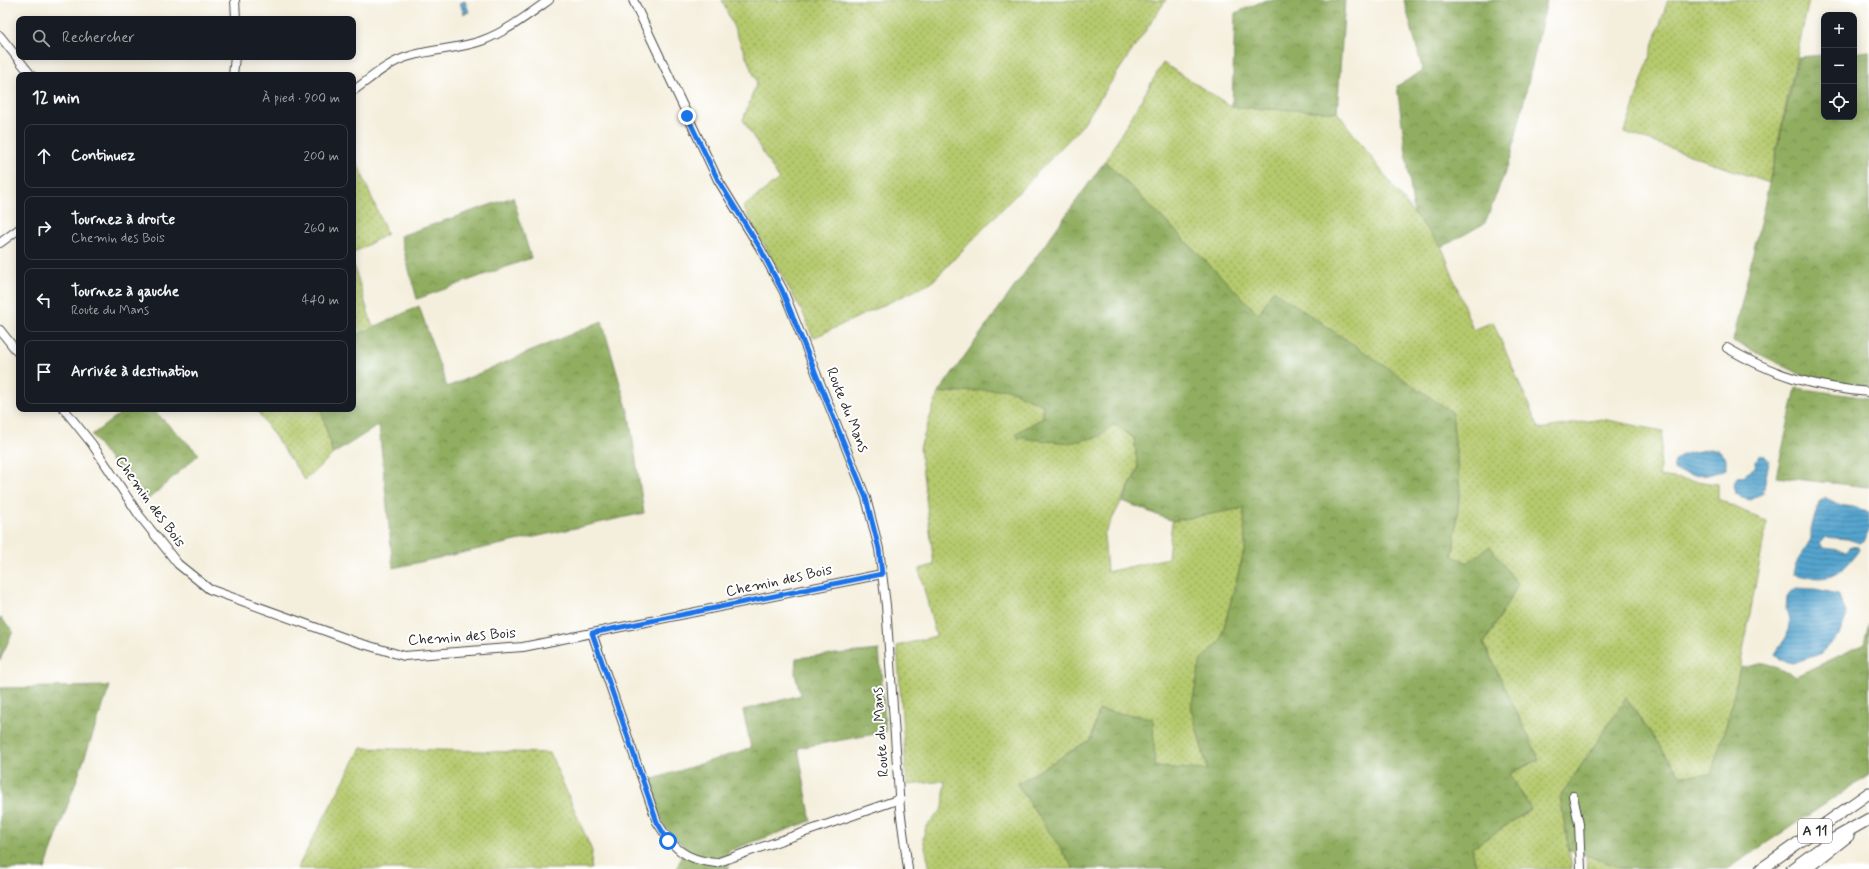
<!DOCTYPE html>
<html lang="fr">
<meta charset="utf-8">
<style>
body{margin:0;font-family:Mynerve,sans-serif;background:#20242c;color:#f1f3f6}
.controls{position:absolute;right:12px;top:12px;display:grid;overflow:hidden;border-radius:8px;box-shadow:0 2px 10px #0003}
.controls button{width:36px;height:36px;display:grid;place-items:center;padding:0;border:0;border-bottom:1px solid #363941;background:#171b24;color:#f1f3f6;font:20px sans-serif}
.stop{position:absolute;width:12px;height:12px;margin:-9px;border:3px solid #1a73e8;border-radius:50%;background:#fff}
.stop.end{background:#1a73e8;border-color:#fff;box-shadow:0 1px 4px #0008}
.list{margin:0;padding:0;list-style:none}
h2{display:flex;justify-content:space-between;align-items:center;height:52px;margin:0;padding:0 16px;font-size:17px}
h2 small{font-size:13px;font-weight:400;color:#9ea1a6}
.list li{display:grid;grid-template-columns:26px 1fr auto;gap:12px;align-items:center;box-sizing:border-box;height:64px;margin:0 8px 8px;padding:0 8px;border:1px solid #363941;border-radius:8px}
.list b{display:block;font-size:15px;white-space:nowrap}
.list p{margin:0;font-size:13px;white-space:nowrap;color:#9ea1a6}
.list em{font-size:13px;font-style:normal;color:#9ea1a6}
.icon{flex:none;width:22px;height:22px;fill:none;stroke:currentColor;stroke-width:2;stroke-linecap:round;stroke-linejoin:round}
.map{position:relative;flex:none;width:1869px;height:869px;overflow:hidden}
.search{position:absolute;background:#171b24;box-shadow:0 2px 10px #0003;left:16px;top:16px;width:340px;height:44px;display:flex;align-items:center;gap:10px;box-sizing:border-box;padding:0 14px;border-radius:8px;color:#9ea1a6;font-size:15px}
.panel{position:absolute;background:#171b24;box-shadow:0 2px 10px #0003;left:16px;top:72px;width:340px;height:340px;border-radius:8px}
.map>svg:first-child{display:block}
</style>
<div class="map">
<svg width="1869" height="869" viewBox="0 0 1869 869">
<defs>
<pattern id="grass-dots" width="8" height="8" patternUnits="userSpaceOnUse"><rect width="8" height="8" fill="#b5c96d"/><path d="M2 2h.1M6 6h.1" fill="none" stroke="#93a35a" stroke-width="1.8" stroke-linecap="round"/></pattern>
<pattern id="forest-crowns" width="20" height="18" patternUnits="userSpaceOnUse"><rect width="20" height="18" fill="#90ad60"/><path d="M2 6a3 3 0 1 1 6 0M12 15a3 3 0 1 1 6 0" fill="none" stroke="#768d4f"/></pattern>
<pattern id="water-rules" width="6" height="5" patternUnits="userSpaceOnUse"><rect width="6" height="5" fill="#55a4ce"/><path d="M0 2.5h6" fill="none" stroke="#4786a7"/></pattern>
</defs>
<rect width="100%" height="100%" fill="#fff"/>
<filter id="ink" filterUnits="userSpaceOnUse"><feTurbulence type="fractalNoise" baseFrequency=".025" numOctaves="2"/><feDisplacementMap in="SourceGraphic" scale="8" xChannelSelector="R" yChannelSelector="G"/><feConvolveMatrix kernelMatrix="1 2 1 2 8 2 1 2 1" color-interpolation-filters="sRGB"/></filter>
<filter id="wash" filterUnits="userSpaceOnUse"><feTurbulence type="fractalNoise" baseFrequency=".012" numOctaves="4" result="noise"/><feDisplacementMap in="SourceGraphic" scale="16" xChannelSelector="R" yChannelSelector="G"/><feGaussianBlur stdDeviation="0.9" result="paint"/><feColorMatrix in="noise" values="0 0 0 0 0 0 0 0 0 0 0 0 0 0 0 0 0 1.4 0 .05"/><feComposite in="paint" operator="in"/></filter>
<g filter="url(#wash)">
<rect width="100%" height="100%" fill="#f4efdd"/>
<!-- grass -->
<g fill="url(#grass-dots)" stroke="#707a4c">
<path d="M722 0H1166L1081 127 931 283 813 338 804 315 743 207 779 179 743 120 757 82Z"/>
<path d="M1668 0H1809L1769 183 1625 132Z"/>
<path d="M1163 63 1232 107 1337 112 1414 214 1442 247 1473 330 1493 322 1539 429 1602 419 1663 431 1659 476 1718 484V499L1767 522 1740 668 1728 719 1711 775H1680L1626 699 1560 797 1572 869H1477L1472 848 1531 809 1510 774 1539 759 1484 644 1518 585 1453 556 1460 489 1273 290 1259 314 1105 161Z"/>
<path d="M353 153 387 234 353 253Z"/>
<path d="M353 263 373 328 353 337Z"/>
<path d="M1007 389 1043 405V418L1017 433 1018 438 1098 437 1114 424 1134 438 1138 469 1104 535 1107 572 1168 558 1172 521 1244 508 1245 548 1220 642 1201 660 1191 708 1208 771 1155 767 1099 710 1091 739 1017 784 1074 869H930L923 838 926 827 943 808 945 781 907 785 897 646 936 636 919 569 934 565 920 448 938 393Z"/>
<path d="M256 409H321L333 454 305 480Z"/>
<path d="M361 748 550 753 592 851 591 869H297Z"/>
<path d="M1586 855 1624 869H1587Z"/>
</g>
<!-- forest -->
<g fill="url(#forest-crowns)" stroke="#5e6c46">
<path d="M1266 0H1345L1337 112 1232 107 1235 13Z"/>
<path d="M1404 0H1547L1511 157 1485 223 1442 247 1414 214 1397 86 1423 71Z"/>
<path d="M1869 51V387L1849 386 1806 377 1733 341 1798 57 1824 55V117H1854V53Z"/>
<path d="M1105 161 1259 314 1273 290 1452 412 1460 489 1453 556 1467 563 1490 546 1518 585 1484 644 1539 759 1510 774 1531 809 1472 848 1477 869H1074L1017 784 1091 739 1099 710 1153 718 1155 767 1208 770 1191 708 1201 660 1220 642 1245 548 1244 508 1172 521 1123 501 1138 469 1134 438 1114 424 1098 437 1069 443 1018 438 1016 433 1043 418V405L1007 389 938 393Z"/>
<path d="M513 197 531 258 417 299 400 236Z"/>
<path d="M419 306 447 387 602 321 629 415 644 513 393 568 379 425 333 454 321 409H353V337Z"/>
<path d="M1796 388 1869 398V487L1776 477Z"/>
<path d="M126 409H152L199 454 143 504 92 435Z"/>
<path d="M0 617 13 631 0 660Z"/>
<path d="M1869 623V775L1727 869H1624L1586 855 1569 851 1560 797 1626 698 1680 775 1711 774 1728 719 1740 668 1765 663 1796 676 1864 644Z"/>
<path d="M879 650 886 732 798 748 811 821 728 851 729 869H677L684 847 665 827 647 781 751 748 743 710 801 695 795 674 796 658Z"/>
<path d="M110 686 45 869H0V688Z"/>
</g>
<!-- water -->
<g fill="url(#water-rules)" stroke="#40687c">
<path d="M465 1 469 12 464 14 460 3Z"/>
<path d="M1708 449 1719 450 1726 458V469C1711 477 1689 476 1674 470 1672 450 1695 454 1708 449Z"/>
<path d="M1760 454 1765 456 1769 461 1763 493 1751 500 1742 498 1735 493 1733 486 1737 477 1743 476 1755 467 1756 461Z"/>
<path d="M1824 497 1840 505 1858 508 1869 513V528L1865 540 1860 543 1847 539 1825 537 1820 543 1824 548 1846 551 1851 546 1858 547 1859 550C1838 579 1828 582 1793 574L1795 565 1811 539V529L1819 502Z"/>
<path d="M1796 588 1816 589 1838 594 1847 615 1839 635 1820 654 1793 663 1780 660 1775 654 1787 636 1790 618 1786 610 1787 596Z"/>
</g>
</g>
<g filter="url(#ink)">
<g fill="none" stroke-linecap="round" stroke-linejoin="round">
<defs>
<g id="minor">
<path d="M235 0 236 19"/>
<path d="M633 0 718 180 760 248 783 290 866 498 879 549 886 605 900 809 908 869"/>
<path d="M0 36 31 75"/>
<path d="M233 75 235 57"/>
<path d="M353 91C371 78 388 62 410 56 433 49 458 49 481 41 506 32 528 15 549 0"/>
<path d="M0 243 19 229"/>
<path d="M0 330 19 354"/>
<path d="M1727 348C1775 376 1814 387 1869 392"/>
<path d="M64 409 92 444 139 515 178 564 209 589 356 642 404 656 523 647 882 574"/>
<path d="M592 633 657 822C673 848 684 860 716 863L900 799"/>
<path d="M1573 796 1579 824 1581 869"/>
</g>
<g id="highway">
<path d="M1761 869 1869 793"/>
<path d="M1792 869 1832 840 1869 819"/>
<path d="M1806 869 1848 836"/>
</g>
</defs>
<!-- minor casing -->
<use href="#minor" stroke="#494846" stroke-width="10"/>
<!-- highway casing -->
<use href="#highway" stroke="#494846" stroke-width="13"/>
<!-- minor -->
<use href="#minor" stroke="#fff" stroke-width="8"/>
<!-- highway -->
<use href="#highway" stroke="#fff" stroke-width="11"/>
</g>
</g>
<g fill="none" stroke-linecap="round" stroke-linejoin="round" filter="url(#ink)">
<!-- route -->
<path stroke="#1a73e8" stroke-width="5" d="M668 841 657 822 592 633 882 574 879 549 866 498 782 290 760 248 718 180 687 116"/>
</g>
<g text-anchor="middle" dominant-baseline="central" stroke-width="4" stroke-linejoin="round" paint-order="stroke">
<!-- shield labels -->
<rect fill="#fff" stroke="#6b6b6b" stroke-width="1" x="1798" y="819" width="34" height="24" rx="3"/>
<g font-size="14" font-weight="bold" fill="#2b2b2b">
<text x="1815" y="831">A 11</text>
</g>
<!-- street labels -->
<g font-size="15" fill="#2b2b2b" stroke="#fff">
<text transform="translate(847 410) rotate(68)">Route du Mans</text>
<text transform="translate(150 502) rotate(54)">Chemin des Bois</text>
<text transform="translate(779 581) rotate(-12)">Chemin des Bois</text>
<text transform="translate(462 637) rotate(-4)">Chemin des Bois</text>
<text transform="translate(881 732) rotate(-94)">Route du Mans</text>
</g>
</g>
</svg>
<div class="controls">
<button>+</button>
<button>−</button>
<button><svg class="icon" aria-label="locate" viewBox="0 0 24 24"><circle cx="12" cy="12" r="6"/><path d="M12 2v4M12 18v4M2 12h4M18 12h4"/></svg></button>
</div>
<div class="stop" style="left:668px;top:841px"></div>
<div class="stop end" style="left:687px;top:116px"></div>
<div class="search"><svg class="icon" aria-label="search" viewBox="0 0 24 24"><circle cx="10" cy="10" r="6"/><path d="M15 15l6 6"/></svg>Rechercher</div>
<section class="panel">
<h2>12 min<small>À pied · 900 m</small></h2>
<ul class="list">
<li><svg class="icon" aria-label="ahead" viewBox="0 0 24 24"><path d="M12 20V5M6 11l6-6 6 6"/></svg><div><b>Continuez</b></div><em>200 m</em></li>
<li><svg class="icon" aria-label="right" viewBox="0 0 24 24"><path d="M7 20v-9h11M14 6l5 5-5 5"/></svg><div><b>Tournez à droite</b><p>Chemin des Bois</p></div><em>260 m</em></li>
<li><svg class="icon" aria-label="left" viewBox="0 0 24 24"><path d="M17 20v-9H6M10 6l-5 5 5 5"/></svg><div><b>Tournez à gauche</b><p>Route du Mans</p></div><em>440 m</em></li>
<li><svg class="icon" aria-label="arrive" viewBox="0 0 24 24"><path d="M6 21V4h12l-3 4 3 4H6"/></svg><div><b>Arrivée à destination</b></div></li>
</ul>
</section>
</div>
